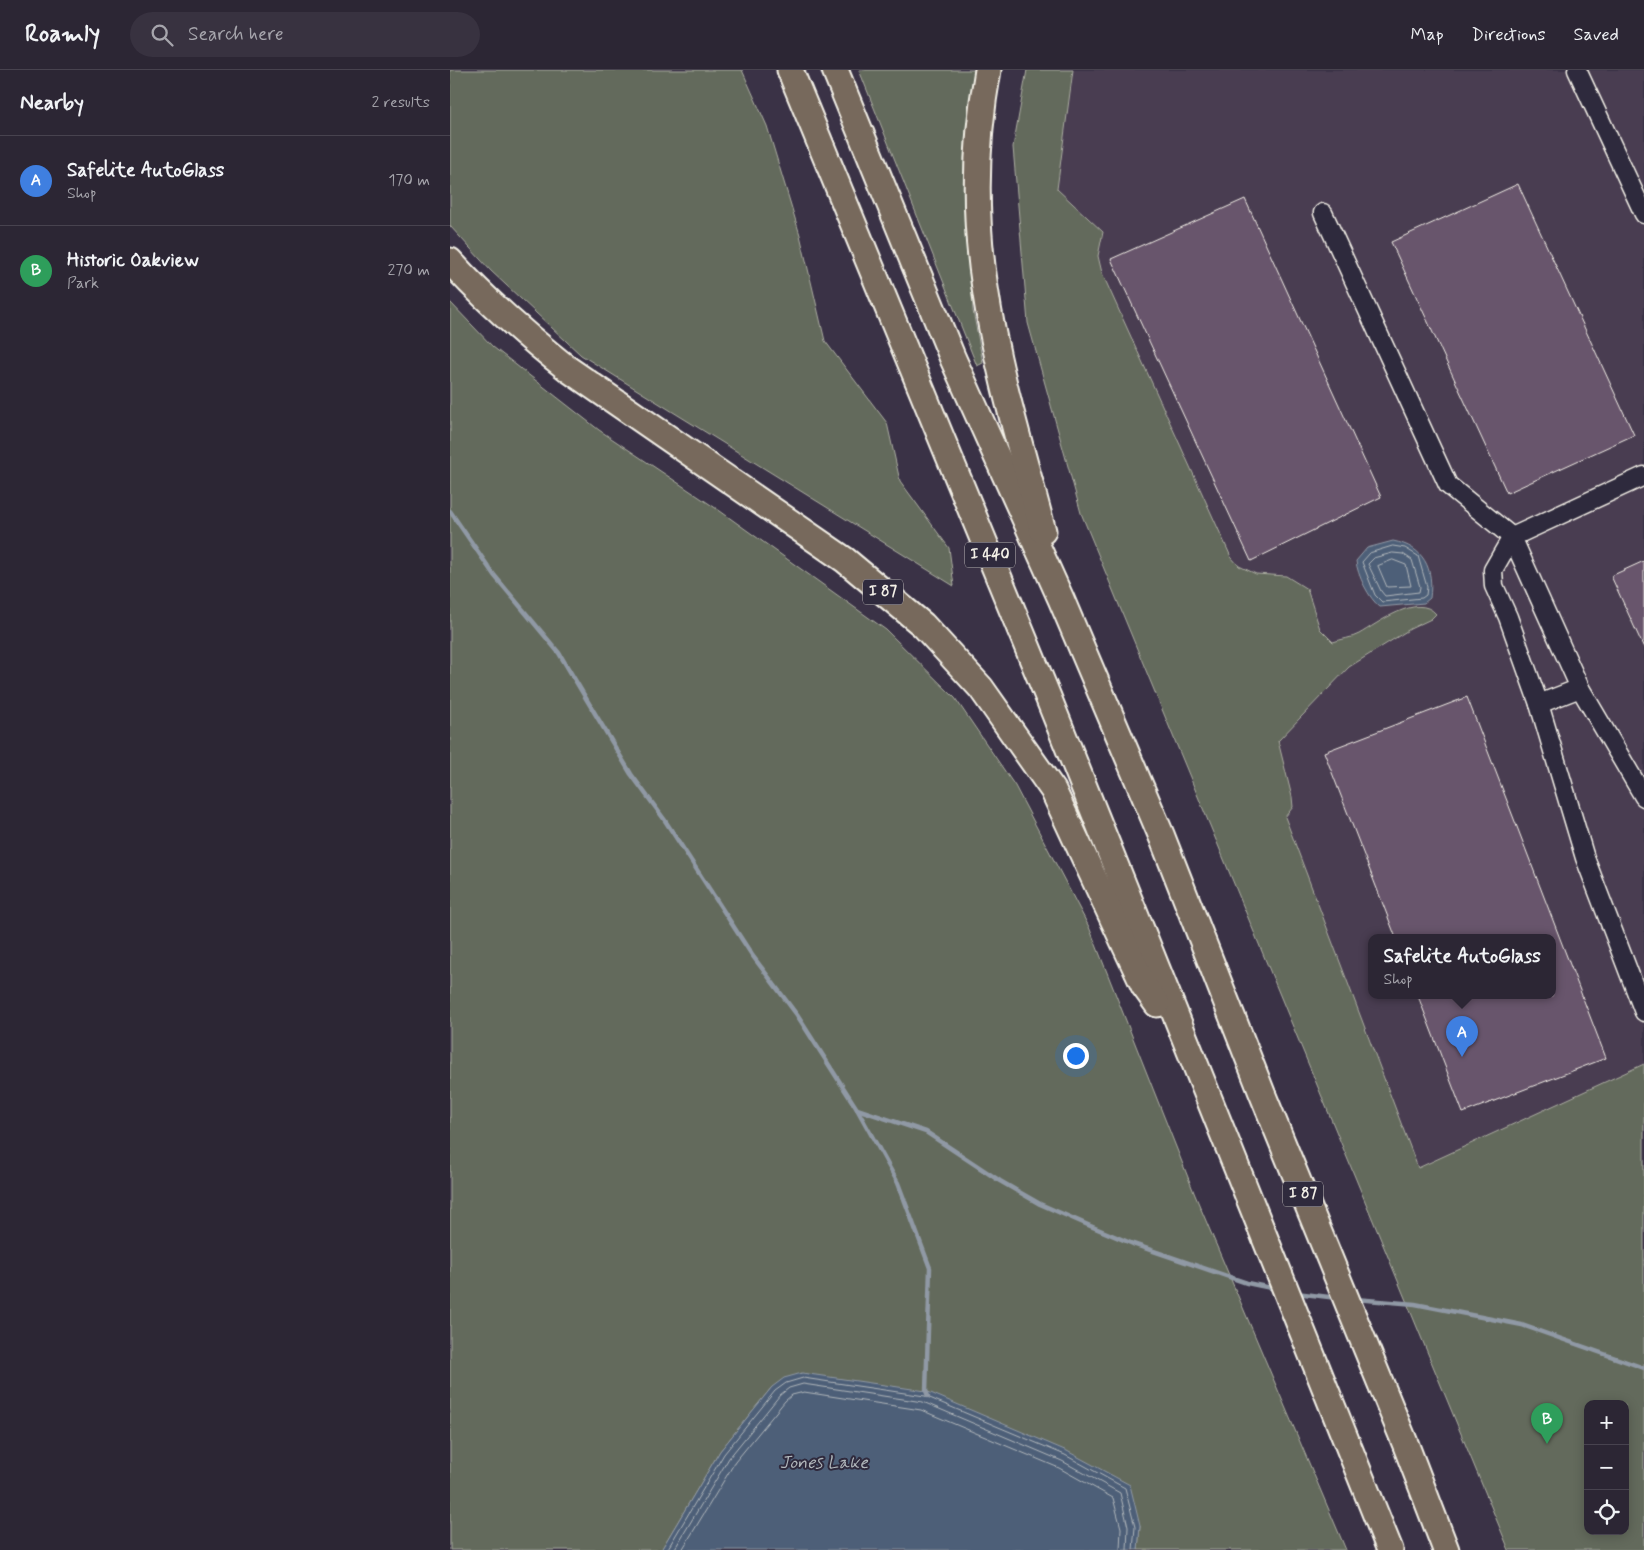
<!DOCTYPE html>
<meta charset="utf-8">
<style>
body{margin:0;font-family:Mynerve,sans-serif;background:#383240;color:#f1f3f6}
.controls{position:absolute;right:15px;bottom:15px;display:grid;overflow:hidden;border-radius:10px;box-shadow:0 2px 12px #0003}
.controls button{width:45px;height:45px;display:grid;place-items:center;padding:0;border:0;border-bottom:1px solid #48434f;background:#2c2634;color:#f1f3f6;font:25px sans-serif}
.you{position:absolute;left:625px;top:985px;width:18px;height:18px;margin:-12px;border:4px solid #fff;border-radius:50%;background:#1a73e8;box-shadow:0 0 0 8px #1a73e833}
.badge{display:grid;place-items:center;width:32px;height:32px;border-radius:50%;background:#ffd166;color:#fff;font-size:16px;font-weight:700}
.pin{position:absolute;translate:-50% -41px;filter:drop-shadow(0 1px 2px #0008)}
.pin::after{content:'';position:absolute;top:26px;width:18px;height:15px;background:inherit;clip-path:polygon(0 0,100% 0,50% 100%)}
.popup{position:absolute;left:918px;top:864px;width:188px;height:65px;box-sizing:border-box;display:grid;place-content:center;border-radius:10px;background:#2c2634;filter:drop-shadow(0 1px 4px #0005);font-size:16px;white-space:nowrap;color:#a6a5ac}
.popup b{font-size:19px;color:#f1f3f6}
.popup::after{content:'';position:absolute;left:50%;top:100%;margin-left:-10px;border:10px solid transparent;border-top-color:#2c2634}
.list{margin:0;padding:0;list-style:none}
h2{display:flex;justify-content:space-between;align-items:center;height:65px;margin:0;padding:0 20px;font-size:21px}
h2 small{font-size:16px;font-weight:400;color:#a6a5ac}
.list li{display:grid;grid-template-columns:32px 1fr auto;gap:15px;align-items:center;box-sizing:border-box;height:90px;padding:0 20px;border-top:1px solid #48434f}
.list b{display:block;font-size:19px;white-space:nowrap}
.list p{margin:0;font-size:16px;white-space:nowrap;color:#a6a5ac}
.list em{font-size:16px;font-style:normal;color:#a6a5ac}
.icon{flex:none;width:28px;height:28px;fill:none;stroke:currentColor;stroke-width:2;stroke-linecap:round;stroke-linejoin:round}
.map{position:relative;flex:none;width:1194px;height:1480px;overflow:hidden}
header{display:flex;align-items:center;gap:30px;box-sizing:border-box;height:70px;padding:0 25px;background:#2c2634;border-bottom:1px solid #48434f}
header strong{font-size:24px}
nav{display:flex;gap:28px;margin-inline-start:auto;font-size:18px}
.search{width:350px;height:45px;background:#383240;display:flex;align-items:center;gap:12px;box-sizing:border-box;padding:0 18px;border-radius:28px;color:#a6a5ac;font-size:19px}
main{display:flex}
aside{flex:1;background:#2c2634}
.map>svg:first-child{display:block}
</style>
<header>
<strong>Roamly</strong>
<div class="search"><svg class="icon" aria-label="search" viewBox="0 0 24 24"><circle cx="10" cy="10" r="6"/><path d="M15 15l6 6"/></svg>Search here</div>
<nav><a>Map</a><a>Directions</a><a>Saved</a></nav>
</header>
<main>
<aside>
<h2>Nearby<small>2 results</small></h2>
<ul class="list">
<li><span class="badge" style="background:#3f7fe0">A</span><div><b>Safelite AutoGlass</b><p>Shop</p></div><em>170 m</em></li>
<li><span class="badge" style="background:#2e9e5b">B</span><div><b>Historic Oakview</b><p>Park</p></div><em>270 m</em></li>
</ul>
</aside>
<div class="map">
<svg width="1194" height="1480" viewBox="0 0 1194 1480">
<rect width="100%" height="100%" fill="#3a3246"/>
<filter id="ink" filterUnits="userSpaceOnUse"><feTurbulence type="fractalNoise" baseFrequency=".02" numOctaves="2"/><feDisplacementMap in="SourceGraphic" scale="10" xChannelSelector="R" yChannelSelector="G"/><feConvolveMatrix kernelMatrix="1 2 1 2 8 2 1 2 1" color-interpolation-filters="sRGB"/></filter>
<g filter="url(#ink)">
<!-- built -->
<path fill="#483c51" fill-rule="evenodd" d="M623 0H1194V1324L1015 1253 607 119ZM922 868H1102V926H922Z"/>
<!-- green -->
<g fill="#636a5c" stroke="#acaea2" fill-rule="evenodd">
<path d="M0 0H292L317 56 350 165 375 271 437 353 450 411 499 478 504 516 131 285 41 201 0 156Z"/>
<path d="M409 0H524L517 133 523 241 533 293 527 296Z"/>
<path d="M577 0H623L607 119 653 162 648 186 652 203 781 487 789 496 806 504 836 506 857 519 870 559 883 572C891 569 902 568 909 564 927 554 968 522 986 544L981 549 960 559 899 597 828 671 842 727 843 737 835 747 968 1098 1194 994V1480H1059L631 443 578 253 563 77ZM1138 1334H1175V1461H1138Z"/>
<path d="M0 232 43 277 149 360 270 441 436 560 505 628 565 716 639 857 745 1125 896 1480H688L690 1456 322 1317 270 1381 211 1480H0Z"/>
</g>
<!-- water -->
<g fill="#4d5f78" stroke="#9099a5">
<path d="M943 471C974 477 984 498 980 528L974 533 930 537C919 529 907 504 906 491L917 478Z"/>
<path d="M352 1303 476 1321 617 1381 680 1415 690 1456 688 1480H211L270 1381 322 1317 334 1308Z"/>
</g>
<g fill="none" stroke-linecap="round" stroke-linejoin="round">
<!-- shore -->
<g stroke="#b1b7bb" stroke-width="1">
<path d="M943 476 955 478 968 486 977 517 976 525 972 528 932 532 925 525 912 492 920 483Z"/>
<path d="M943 483 953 484 962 490 970 517 969 522 935 526 931 521 918 494 924 488Z"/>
<path d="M943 490 956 495 961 516 937 517 928 496Z"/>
<path d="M217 1480 274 1384 325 1321 336 1313 353 1308 475 1326 615 1385 675 1418 685 1457 683 1480"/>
<path d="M224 1480 279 1388 330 1325 339 1318 353 1314 473 1332 612 1391 670 1423 678 1457 677 1480"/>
<path d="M232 1480 285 1392 335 1331 342 1325 354 1322 471 1340 609 1398 663 1428 671 1458 670 1480"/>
</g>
<!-- stream -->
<g stroke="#9099a5" stroke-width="4.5">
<path d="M0 441 44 505 109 583 181 704 214 749 302 885 347 945 407 1039 448 1113 480 1198 476 1321 478 1326"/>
<path d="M407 1039 476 1062 550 1111 590 1134 638 1155 683 1174 797 1213 826 1219"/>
<path d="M846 1223 887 1228"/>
<path d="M905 1229 965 1234 1072 1255 1194 1298"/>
</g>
</g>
<!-- building -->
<g fill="#68546c" stroke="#f4f1e8">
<path d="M1068 114 1184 365 1057 423 941 172Z"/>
<path d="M795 129 931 427 801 491 661 189Z"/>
<path d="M1194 491V578L1161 506Z"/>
<path d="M1017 627 1156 988 1013 1043 968 926H1102V868H946L874 682Z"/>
</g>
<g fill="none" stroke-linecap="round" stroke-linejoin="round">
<defs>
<g id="minor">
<path d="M1127 0 1194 144"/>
<path d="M873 143 998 415 1062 467 1130 618 1089 634"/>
<path d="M1062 467 1043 500 1044 516 1058 547 1089 634 1135 788 1194 942"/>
<path d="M1062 467 1194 406"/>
<path d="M1130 618 1194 727"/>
</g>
<g id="highway">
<path d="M340 0 598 627 940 1480"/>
<path d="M385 0 503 289 611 529 712 767 812 1023 955 1373 996 1480"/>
<path d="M538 0C525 71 524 147 535 218 547 301 572 381 593 461"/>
<path d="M0 191C36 231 75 265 118 299L395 490 473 555 531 618 603 720 694 916 707 934"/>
</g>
</defs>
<!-- minor casing -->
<use href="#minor" stroke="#f4f1e8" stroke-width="21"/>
<!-- highway casing -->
<use href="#highway" stroke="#f4f1e8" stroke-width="29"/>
<!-- minor -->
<use href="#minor" stroke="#2f2a3d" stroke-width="18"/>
<!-- highway -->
<use href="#highway" stroke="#77695c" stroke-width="25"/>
</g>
</g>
<g text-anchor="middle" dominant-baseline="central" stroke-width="4" stroke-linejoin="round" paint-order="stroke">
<!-- shield labels -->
<g fill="#2f2a3d" stroke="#b9b5b5" stroke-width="1">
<rect x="515" y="472.5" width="50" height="25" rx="4"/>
<rect x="413" y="509.5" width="40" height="25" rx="4"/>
<rect x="833" y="1111.5" width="40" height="25" rx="4"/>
</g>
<g font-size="15" font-weight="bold" fill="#f4f1e8">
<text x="540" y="485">I 440</text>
<text x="433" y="522">I 87</text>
<text x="853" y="1124">I 87</text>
</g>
<!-- water labels -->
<g font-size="18" font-style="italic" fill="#b1b7bb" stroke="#2f2a3d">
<text x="374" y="1393">Jones Lake</text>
</g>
</g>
</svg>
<div class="controls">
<button>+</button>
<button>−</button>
<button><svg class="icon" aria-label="locate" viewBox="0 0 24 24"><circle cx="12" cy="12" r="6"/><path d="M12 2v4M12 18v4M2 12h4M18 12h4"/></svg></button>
</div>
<div class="you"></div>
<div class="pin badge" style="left:1012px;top:987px;background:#3f7fe0">A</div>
<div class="popup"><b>Safelite AutoGlass</b>Shop</div>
<div class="pin badge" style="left:1097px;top:1374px;background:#2e9e5b">B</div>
</div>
</main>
